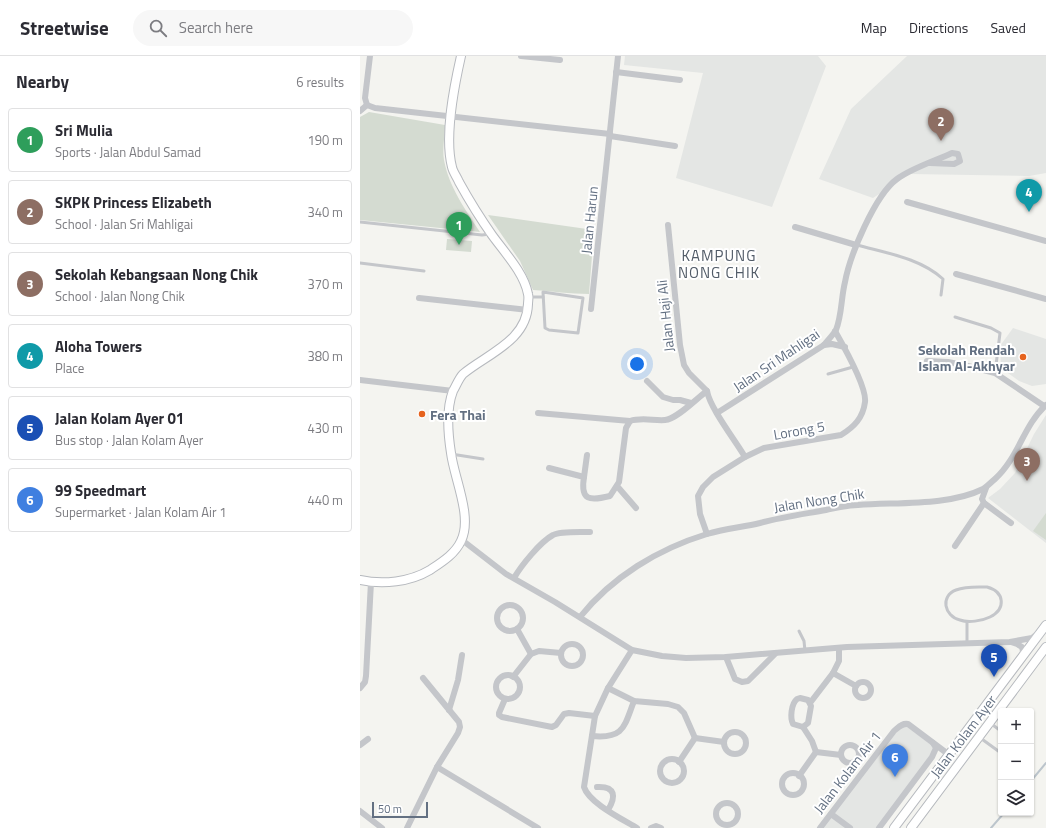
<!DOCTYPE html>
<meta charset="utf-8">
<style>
body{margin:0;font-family:"Titillium Web",sans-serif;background:#f7f7f7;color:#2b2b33}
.controls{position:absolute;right:12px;bottom:12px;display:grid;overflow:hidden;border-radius:4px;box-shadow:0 1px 3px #0004}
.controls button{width:36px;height:36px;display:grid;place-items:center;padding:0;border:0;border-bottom:1px solid #e1e1e2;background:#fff;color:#2b2b33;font:20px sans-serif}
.scale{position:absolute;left:12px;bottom:10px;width:56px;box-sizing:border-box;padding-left:4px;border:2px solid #637082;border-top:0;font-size:11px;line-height:14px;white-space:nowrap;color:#637082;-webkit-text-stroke:3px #fff;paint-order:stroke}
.you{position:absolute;left:277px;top:308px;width:14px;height:14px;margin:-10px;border:3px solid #fff;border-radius:50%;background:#1a73e8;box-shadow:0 0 0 6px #1a73e833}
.badge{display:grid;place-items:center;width:26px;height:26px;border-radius:50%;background:#2563eb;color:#fff;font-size:13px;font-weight:700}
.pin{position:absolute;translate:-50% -33px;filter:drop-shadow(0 1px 2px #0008)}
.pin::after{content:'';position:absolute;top:21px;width:14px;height:12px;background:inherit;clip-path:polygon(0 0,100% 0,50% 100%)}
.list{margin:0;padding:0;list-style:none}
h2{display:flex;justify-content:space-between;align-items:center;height:52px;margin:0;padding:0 16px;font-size:17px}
h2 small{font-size:13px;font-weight:400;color:#7c7c81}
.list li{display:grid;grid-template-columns:26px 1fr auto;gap:12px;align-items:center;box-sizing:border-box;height:64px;margin:0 8px 8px;padding:0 8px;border:1px solid #e1e1e2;border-radius:4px}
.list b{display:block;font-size:15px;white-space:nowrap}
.list p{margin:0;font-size:13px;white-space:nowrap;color:#7c7c81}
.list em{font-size:13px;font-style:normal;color:#7c7c81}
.icon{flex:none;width:22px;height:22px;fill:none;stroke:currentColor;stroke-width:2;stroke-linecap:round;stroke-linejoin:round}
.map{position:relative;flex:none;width:686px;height:772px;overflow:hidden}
header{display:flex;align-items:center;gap:24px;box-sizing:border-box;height:56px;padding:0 20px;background:#fff;border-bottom:1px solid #e1e1e2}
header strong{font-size:19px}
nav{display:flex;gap:22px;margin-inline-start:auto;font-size:14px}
.search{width:280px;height:36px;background:#f7f7f7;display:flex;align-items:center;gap:10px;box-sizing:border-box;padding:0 14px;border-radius:22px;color:#7c7c81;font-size:15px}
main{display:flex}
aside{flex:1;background:#fff}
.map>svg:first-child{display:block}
</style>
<header>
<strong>Streetwise</strong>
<div class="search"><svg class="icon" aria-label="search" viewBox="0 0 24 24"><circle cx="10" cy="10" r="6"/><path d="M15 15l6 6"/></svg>Search here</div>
<nav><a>Map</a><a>Directions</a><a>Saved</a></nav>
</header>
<main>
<aside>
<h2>Nearby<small>6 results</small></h2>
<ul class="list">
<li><span class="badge" style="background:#2e9e5b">1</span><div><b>Sri Mulia</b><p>Sports · Jalan Abdul Samad</p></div><em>190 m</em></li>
<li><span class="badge" style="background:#8d6e63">2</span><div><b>SKPK Princess Elizabeth</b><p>School · Jalan Sri Mahligai</p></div><em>340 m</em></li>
<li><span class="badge" style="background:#8d6e63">3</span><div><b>Sekolah Kebangsaan Nong Chik</b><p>School · Jalan Nong Chik</p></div><em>370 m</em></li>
<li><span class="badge" style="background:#0f9aa8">4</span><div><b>Aloha Towers</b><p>Place</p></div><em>380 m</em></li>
<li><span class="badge" style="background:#1a4fb4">5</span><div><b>Jalan Kolam Ayer 01</b><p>Bus stop · Jalan Kolam Ayer</p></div><em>430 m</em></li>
<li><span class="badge" style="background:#3f7fe0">6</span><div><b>99 Speedmart</b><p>Supermarket · Jalan Kolam Air 1</p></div><em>440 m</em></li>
</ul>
</aside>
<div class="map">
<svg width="686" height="772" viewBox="0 0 686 772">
<rect width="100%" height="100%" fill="#f4f4f0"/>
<!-- built -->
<g fill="#e4e6e4">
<path d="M265 0H458L466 10 412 151 316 122 343 17 264 9Z"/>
<path d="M547 0H686V117L669 120 550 118 513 142 459 123 491 53Z"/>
<path d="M653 272 686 283V328L672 330 659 325 641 312 640 290Z"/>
<path d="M686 359V487L628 442 640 433 655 417 674 378Z"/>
<path d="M544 670 547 671 570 688 573 692 572 697 516 772H462L536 677Z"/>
</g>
<!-- green -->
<g fill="#d4dbd1">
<path d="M9 56 85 69C85 80 82 93 84 104 89 131 105 153 120 176L0 164V61Z"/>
<path d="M128 159 234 174 229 238C210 238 192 235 173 234L160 205Z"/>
<path d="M87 183 112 185 111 196 86 194Z"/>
<path d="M686 457V484L673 475Z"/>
</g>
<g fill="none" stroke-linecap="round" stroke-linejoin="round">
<!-- stream -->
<g stroke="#bcc5cc" stroke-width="2">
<path d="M671 725 686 707"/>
<path d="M631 772 644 757"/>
</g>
<defs>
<g id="secondary">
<path d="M0 524C23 529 50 526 70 514 82 506 95 498 101 485 113 461 94 422 91 397 88 378 86 353 93 335 96 330 99 322 103 318 127 298 167 285 168 248 168 245 169 242 168 238 164 217 145 197 132 179 120 162 109 144 99 126 97 121 93 116 92 111 84 80 94 31 101 0"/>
<path d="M534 772 686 569"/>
<path d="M551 772 686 591"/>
</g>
</defs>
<!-- secondary casing -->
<use href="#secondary" stroke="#b6b9be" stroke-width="10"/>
<!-- lane -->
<g stroke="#c4c6ca" stroke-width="3">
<path d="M0 166 122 179 130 178"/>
<path d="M497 189C526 197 560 202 583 223L581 239"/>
<path d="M0 207 64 215"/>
<path d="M183 236 223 242 218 277 189 274 185 272Z"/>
<path d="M170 241H183"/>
<path d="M595 261 631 272 640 277 635 317"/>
<path d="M468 318 493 311"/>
<path d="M91 398 123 403"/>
<path d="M627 531C645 536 646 553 630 561 622 565 608 567 600 564 584 560 580 540 596 534 606 530 617 531 627 531Z"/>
<path d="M439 575 444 585 445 595"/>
<path d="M607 588V566"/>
<path d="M630 667 641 675"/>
<path d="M619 681 641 697"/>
<path d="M671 697H672"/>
</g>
<!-- street -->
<g stroke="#c4c6ca" stroke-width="6">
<path d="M161 0 200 4"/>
<path d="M256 16 320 24"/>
<path d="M7 49 15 52 250 78"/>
<path d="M7 49 5 42 10 0"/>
<path d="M0 55 7 49"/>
<path d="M250 80 315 90"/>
<path d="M547 146 686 185"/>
<path d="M308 169 320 289 324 309 329 317 347 335C350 352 375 384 385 401"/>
<path d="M435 171 496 189"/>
<path d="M596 218 686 243"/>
<path d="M59 242 168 254"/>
<path d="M231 253 258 0"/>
<path d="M464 289 472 288 485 291"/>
<path d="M567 305 588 306 608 310 635 317 684 350"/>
<path d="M0 324 93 335"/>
<path d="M287 325 303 341 313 344H320L331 347"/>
<path d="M178 357 270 365"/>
<path d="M357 357 464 289C468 284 473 279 476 274 482 259 481 242 485 226 490 199 515 139 537 123 552 112 575 105 592 97L598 98 600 105 594 108 570 107"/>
<path d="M189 412 224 421C220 445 230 445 250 440L259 426 266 372 270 365C282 361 294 365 305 364 317 363 337 342 347 335"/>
<path d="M224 421 227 399"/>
<path d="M257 430 276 452"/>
<path d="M626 432 622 443 624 447 651 467"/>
<path d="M347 478 340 458 338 440 343 431 353 421 385 401 404 392 481 379C494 371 503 362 505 346 507 331 483 289 475 275"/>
<path d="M102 484 146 518 195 546 272 594 302 600 326 602 366 601 487 591 650 586 672 582 677 578"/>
<path d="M595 490 624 447"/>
<path d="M154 522C161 510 180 486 193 479 200 475 221 476 230 476"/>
<circle cx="150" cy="562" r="13"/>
<path d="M220 561C252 521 298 493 347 478 364 473 383 471 400 467 422 461 444 458 466 454 476 452 487 449 498 449 537 446 589 450 623 433 628 430 631 426 635 423 659 401 663 370 686 349"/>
<path d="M157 573 171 598"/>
<path d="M651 586 657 588 662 591 663 595 662 600"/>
<circle cx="212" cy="599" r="11"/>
<path d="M272 594 248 632 235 660 224 731C229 747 262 763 277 772"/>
<path d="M366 601 375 623 382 626 388 625 415 598"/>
<path d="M473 617 496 630"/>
<circle cx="148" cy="631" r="12"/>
<path d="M153 621 171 598 179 595 201 597"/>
<circle cx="503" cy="634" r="8"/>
<path d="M0 632 5 626 6 620 11 526"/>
<path d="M248 632 274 645 308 648 318 651 324 657 335 682"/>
<path d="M440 642 448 644 451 650 448 667 443 671 433 668C430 662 431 648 437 643Z"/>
<path d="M145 643 139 657V659L142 661 192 671 196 669 204 658 209 657 235 660"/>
<path d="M450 647 473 617 479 605V592"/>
<path d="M89 654 98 624 102 599"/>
<path d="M443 671 452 685 456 696"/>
<circle cx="375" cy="687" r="11"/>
<path d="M232 680C264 683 264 671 274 645"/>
<path d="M335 682 364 686"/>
<circle cx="490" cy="698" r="9"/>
<path d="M0 689 8 683"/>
<path d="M456 696 481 699"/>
<circle cx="312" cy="715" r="12"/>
<path d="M319 706 335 682"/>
<path d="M77 711 178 772"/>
<circle cx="433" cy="728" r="11"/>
<path d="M439 720 456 696"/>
<path d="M237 731C256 730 256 741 248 754"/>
<circle cx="367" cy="758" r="11"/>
<path d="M0 755 22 772"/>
<path d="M471 758 490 772"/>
<path d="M47 772 77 711 98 677 100 671 99 666 63 622"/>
<path d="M291 772 296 770 301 772"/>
<path d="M460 772 534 675C539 671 542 667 548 668L588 698"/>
<path d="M519 772 572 701 576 692 573 687"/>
</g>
<!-- secondary -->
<use href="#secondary" stroke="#fff" stroke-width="8"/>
</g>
<!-- markers -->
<g fill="#e6631e" stroke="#fff" stroke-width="1.5">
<circle cx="663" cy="301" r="4"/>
<circle cx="62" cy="358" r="4"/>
</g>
<g text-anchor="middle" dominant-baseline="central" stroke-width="4" stroke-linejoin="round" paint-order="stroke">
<!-- street labels -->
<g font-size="14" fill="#637082" stroke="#fff">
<text transform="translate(229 164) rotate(-84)">Jalan Harun</text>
<text transform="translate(305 260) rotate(-96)">Jalan Haji Ali</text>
<text transform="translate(416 304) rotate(-34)">Jalan Sri Mahligai</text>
<text transform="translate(439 374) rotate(-10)">Lorong 5</text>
<text transform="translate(459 444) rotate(-9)">Jalan Nong Chik</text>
<text transform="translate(603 680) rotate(-53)">Jalan Kolam Ayer</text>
<text transform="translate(487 716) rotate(-52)">Jalan Kolam Air 1</text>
</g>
<!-- poi labels -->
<g font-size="14" font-weight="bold" fill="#637082" stroke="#fff" text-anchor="end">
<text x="655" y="293">Sekolah Rendah<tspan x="655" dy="16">Islam Al-Akhyar</tspan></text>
<text x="70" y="358" text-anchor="start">Fera Thai</text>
</g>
<!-- neighbourhood labels -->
<g font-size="15" letter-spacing="1" fill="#515b67" stroke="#fff">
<text x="359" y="199">KAMPUNG<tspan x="359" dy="17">NONG CHIK</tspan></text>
</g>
</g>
</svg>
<div class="controls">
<button>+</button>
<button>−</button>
<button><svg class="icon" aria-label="layers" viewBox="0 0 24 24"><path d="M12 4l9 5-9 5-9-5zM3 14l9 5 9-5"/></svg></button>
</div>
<div class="scale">50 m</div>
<div class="you"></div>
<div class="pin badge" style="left:99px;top:189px;background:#2e9e5b">1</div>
<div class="pin badge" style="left:581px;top:85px;background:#8d6e63">2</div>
<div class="pin badge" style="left:667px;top:425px;background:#8d6e63">3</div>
<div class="pin badge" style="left:669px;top:156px;background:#0f9aa8">4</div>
<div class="pin badge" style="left:634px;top:621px;background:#1a4fb4">5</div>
<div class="pin badge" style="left:535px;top:721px;background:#3f7fe0">6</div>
</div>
</main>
